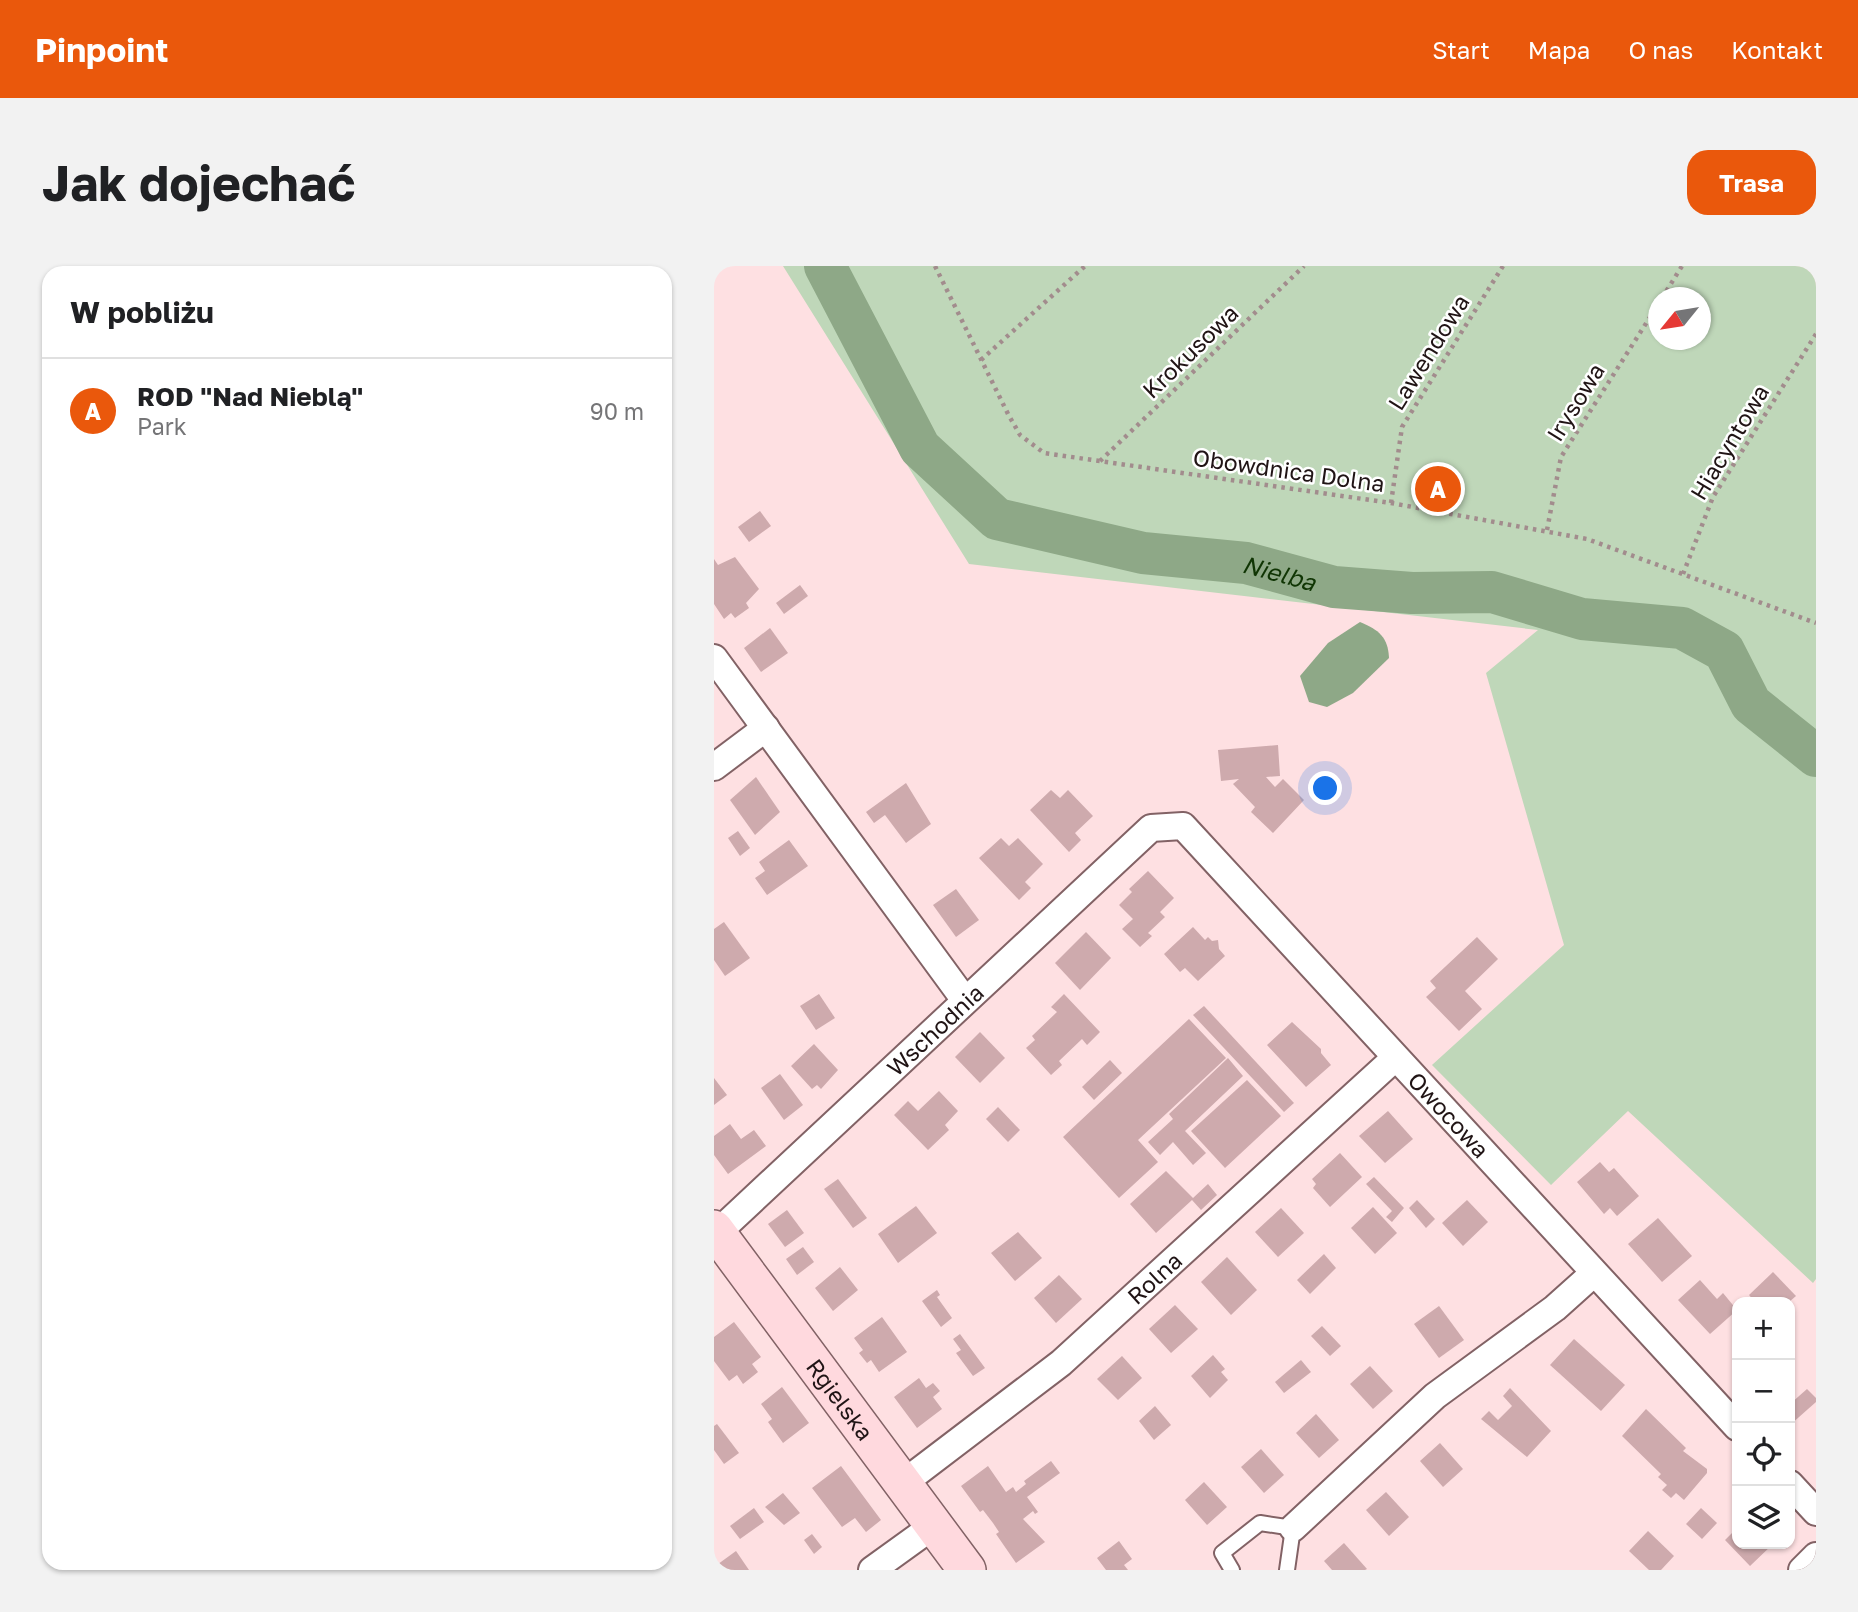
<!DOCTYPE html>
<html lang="pl">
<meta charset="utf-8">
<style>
body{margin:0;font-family:"Golos Text",sans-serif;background:#f2f2f2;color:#202124}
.controls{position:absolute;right:21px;bottom:21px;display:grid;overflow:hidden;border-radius:14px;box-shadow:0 2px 5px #0004}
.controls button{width:63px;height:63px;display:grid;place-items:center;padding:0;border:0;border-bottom:2px solid #e0e0e0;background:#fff;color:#202124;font:35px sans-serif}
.compass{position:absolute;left:934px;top:21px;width:63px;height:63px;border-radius:50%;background:#fff;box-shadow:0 2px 5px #0004;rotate:240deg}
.you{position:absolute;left:612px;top:523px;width:24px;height:24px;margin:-18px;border:5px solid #fff;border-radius:50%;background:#1a73e8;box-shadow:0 0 0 10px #1a73e833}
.badge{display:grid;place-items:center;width:46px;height:46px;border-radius:50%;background:#ea580c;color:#fff;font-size:23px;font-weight:700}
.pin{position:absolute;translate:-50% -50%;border:4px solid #fff;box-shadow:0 2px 7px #0006}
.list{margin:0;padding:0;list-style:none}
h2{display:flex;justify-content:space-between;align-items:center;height:91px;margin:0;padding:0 28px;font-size:30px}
h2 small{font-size:23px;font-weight:400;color:#757577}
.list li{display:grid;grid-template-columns:46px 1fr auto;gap:21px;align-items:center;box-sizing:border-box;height:105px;padding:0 28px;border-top:2px solid #e0e0e0}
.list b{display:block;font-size:26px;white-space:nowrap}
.list p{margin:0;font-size:23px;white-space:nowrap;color:#757577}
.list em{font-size:23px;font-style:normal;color:#757577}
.icon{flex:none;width:38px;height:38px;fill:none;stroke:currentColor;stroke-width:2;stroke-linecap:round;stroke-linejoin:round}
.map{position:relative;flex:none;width:1102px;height:1304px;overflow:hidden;border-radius:21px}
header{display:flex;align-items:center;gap:42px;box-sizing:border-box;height:98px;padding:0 35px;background:#ea580c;color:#fff}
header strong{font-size:33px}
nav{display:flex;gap:38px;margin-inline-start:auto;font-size:24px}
.intro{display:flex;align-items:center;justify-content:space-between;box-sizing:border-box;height:168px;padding:0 42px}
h1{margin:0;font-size:49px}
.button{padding:18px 32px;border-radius:21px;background:#ea580c;color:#fff;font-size:24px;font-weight:700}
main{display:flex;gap:42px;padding:0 42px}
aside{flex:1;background:#fff;border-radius:21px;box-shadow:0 2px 5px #0004}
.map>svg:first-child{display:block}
</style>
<header>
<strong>Pinpoint</strong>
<nav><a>Start</a><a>Mapa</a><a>O nas</a><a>Kontakt</a></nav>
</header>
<div class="intro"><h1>Jak dojechać</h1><a class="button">Trasa</a></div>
<main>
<aside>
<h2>W pobliżu<small></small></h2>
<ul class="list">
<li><span class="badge">A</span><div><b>ROD &quot;Nad Nieblą&quot;</b><p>Park</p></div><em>90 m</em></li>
</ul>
</aside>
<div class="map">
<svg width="1102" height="1304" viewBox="0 0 1102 1304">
<rect width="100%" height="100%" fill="#fee0e2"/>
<!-- green -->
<path fill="#bfd7b9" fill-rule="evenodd" d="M69 0H1102V1013L1099 1017 914 845 837 919 718 799 850 679 772 407 824 364 255 298ZM945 32H987V74H945Z"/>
<!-- water -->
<path fill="#8ea887" d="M646 356C665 364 674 371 675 392L639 427 613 441 595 436 586 410 614 377Z"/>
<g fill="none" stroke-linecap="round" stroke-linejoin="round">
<!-- river -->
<path stroke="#8ea887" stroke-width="42" id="s1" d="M111 0 206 182 283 253 429 287 532 297 620 321 698 327 778 326 868 353 968 362 1010 385 1037 438 1102 490"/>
</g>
<!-- building -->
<g fill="#ceaaad">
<path d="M46 245 57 260 35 276 24 261Z"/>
<path d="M21 291 45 323 32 337 35 342 21 352 17 347 10 353 0 338V293L4 299Z"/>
<path d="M86 319 94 330 70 348 62 337Z"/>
<path d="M56 362 74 387 47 406 30 382Z"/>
<path d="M564 479 566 510 552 511 561 521 569 513 590 534 559 567 537 546 541 541 519 518 525 513 507 515 504 484Z"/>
<path d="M42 511 66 546 41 569 16 534Z"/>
<path d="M192 517 217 558 192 577 171 549 160 557 152 546Z"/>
<path d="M337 524 346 532 354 524 379 550 361 567 367 574 355 586 316 544Z"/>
<path d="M24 565 36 582 26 590 14 572Z"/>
<path d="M287 572 295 580 304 572 329 598 311 616 317 622 305 634 265 592Z"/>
<path d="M75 574 94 600 53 629 41 612 51 605 45 596Z"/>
<path d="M434 605 460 632 446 646 451 651 434 667 438 670 426 681 408 663 419 653 405 639 418 626 415 623Z"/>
<path d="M242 623 265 654 242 671 219 639Z"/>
<path d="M10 656 36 692 11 710 0 694V663Z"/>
<path d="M479 661 491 674 494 671 498 675 504 674 505 683 511 690 484 715 471 702 466 706 450 688Z"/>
<path d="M372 666 397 692 366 724 341 697Z"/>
<path d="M763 671 784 693 751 725 768 743 745 765 712 731 722 722 716 715Z"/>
<path d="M105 728 121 752 102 764 86 740Z"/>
<path d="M350 728 386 766 373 779 368 773 345 795 348 799 337 809 312 782 321 774 318 770 343 746 337 741Z"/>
<path d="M490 740 580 837 570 846 479 749Z"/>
<path d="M475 753 512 792 424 874 444 896 405 932 349 871Z"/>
<path d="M578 756 607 783V787L617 799 592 821 553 779Z"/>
<path d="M266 766 291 792 266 817 241 791Z"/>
<path d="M100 778 124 804 107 823 103 819 98 823 77 800Z"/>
<path d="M514 792 529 810 471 865 492 887 479 899 459 876 446 889 434 876 459 853 455 848Z"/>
<path d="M396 794 408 807 380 834 368 821Z"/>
<path d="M66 808 89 839 70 854 47 822Z"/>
<path d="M0 812 13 829 0 839Z"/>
<path d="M533 814 567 850 511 902 477 865Z"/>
<path d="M225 825 244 845 231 859 235 864 214 884 180 849 194 835 204 845Z"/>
<path d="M284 841 306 864 294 876 272 853Z"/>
<path d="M674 845 699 873 671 897 645 870Z"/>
<path d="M16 858 27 873 40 864 52 880 14 908 0 889V870Z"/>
<path d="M626 887 648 911 616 941 599 922 602 918 598 913Z"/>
<path d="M886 896 895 906 900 902 925 930 903 950 896 942 890 948 863 916Z"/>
<path d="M452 905 479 932 494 918 503 929 487 944 478 934 442 967 416 938Z"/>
<path d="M660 911 690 942 678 956 672 951 678 945 652 918Z"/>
<path d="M124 913 153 952 139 962 110 923Z"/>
<path d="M703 934 721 953 712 962 695 942Z"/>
<path d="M753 934 774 956 749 980 728 957Z"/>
<path d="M202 940 223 967 184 997 164 968Z"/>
<path d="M659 941 683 967 661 988 637 962Z"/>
<path d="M567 942 590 967 564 991 541 966Z"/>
<path d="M73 944 90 967 71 981 54 958Z"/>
<path d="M944 952 978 990 948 1016 914 978Z"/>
<path d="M304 966 328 992 301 1015 277 987Z"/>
<path d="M89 981 100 996 83 1009 72 993Z"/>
<path d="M610 988 622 1002 596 1028 583 1014Z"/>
<path d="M513 991 543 1024 517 1049 487 1016Z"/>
<path d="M126 1001 144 1024 119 1045 101 1022Z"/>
<path d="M1059 1006 1082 1030 1075 1036H1041L1035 1029Z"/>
<path d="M345 1009 368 1033 342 1057 320 1032Z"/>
<path d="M986 1014 1003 1033 1009 1027 1023 1044 996 1068 964 1034Z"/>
<path d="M223 1024 226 1029 223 1031 238 1052 227 1061 208 1035Z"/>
<path d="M461 1039 484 1063 457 1087 435 1063Z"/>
<path d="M725 1040 750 1074 725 1092 700 1058Z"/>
<path d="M168 1051 193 1086 165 1106 157 1094 153 1097 145 1087 149 1084 140 1072Z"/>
<path d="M20 1056 47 1091 38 1098 44 1106 29 1118 23 1109 15 1115 0 1095V1071Z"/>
<path d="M608 1060 627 1080 616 1090 597 1070Z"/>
<path d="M246 1068 271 1102 259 1110 242 1087 247 1084 239 1073Z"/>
<path d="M860 1073 911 1119 887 1145 836 1099Z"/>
<path d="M499 1089 511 1103 507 1106 514 1114 496 1132 477 1110Z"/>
<path d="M408 1090 428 1112 404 1134 383 1113Z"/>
<path d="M587 1094 597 1106 570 1127 561 1116Z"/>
<path d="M656 1100 679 1125 659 1143 636 1118Z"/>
<path d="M205 1112 212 1122 219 1117 226 1125 219 1131 228 1143 203 1162 180 1131Z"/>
<path d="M68 1121 95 1157 69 1177 54 1156 58 1153 47 1138Z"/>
<path d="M796 1122 837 1165 813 1191 767 1153 775 1145 784 1154 798 1140 789 1130Z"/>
<path d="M1093 1123 1102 1132V1136L1076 1159V1138Z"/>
<path d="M441 1140 457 1159 440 1174 425 1155Z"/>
<path d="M932 1143 972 1182 969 1185 993 1203V1207L970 1234 962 1227 957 1232 948 1224 953 1219 944 1211 947 1208 908 1170Z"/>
<path d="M602 1148 625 1174 605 1192 582 1167Z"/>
<path d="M3 1158 25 1187 10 1198 0 1184V1160Z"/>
<path d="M726 1177 749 1203 729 1221 706 1195Z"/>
<path d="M547 1183 570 1209 550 1227 527 1201Z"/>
<path d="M337 1195 346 1207 313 1231 324 1246 321 1248 319 1245 309 1253 331 1276 302 1297 282 1268 285 1266 279 1257 269 1244 266 1246 247 1220 274 1200 292 1226 299 1221 302 1226 312 1218 310 1215Z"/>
<path d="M127 1200 167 1254 152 1266 141 1252 128 1261 98 1222Z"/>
<path d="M490 1216 513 1241 493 1259 471 1234Z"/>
<path d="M672 1226 695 1251 675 1270 652 1244Z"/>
<path d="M69 1227 86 1247 70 1259 51 1241Z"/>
<path d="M40 1242 50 1256 26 1273 16 1260Z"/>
<path d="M987 1242 1003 1257 988 1273 972 1258Z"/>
<path d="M1023 1262V1278H1059L1036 1300 1011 1274Z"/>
<path d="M934 1265 960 1290 947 1304H935L915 1285Z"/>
<path d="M98 1268 108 1281 100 1288 90 1274Z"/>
<path d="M405 1275 418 1293 410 1299 414 1304H392L383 1292Z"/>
<path d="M630 1277 653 1303 651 1304H618L610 1295Z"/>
<path d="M22 1285 35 1304H0V1301Z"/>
</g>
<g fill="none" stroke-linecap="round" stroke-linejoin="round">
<defs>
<path id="lane" d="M518 1304 508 1287 546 1257 579 1262 573 1304"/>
<g id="street">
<path d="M0 392 250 733"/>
<path d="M0 501 52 462"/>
<path id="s2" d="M3 967 437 562 469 560 1023 1161"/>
<path id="s3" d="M188 1218 347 1097 681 792"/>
<path d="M1076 1218 1102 1246"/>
<path d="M579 1262 721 1130 841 1042 880 1007"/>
<path d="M158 1304 219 1260"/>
<path d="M1088 1304 1102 1290"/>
</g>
<g id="secondary">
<path id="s4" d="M0 963 253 1304"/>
</g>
</defs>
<!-- lane casing -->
<use href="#lane" stroke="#826265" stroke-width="18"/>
<!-- street casing -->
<use href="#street" stroke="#826265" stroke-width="30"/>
<!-- secondary casing -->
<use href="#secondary" stroke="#826265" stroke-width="40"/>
<!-- path -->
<g stroke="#a28c8d" stroke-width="4.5" stroke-dasharray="3.5 5" stroke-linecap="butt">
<path d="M221 0 294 148 306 169 330 187 677 237 873 273 1102 357"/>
<path d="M948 32 968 0"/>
<path d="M267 94 371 0"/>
<path d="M386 195 590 0"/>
<path d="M677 237 688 161 789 0"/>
<path d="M833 264 847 191 945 37"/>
<path d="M969 308 999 231 1102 68"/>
</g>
<!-- lane -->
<use href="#lane" stroke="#fff" stroke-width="14"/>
<!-- street -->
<use href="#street" stroke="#fff" stroke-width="26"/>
<!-- secondary -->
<use href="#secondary" stroke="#ffd9de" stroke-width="37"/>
</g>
<g text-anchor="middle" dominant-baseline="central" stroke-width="5" stroke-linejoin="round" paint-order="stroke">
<!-- street labels -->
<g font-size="23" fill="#201415" stroke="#fff">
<text transform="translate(476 85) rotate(-44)">Krokusowa</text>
<text transform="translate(714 86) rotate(-58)">Lawendowa</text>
<text transform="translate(861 136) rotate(-58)">Irysowa</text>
<text transform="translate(1015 176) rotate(-59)">Hiacyntowa</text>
<text transform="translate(575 204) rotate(8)">Obowdnica Dolna</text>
<text stroke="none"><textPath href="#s2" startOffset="298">Wschodnia</textPath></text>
<text stroke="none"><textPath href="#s2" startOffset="1018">Owocowa</textPath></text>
<text stroke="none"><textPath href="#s3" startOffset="326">Rolna</textPath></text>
<text stroke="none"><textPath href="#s4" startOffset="212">Rgielska</textPath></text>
</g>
<!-- water labels -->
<g font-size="24" font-style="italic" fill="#103504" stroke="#fff">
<text stroke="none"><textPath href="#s1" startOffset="598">Nielba</textPath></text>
</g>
</g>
</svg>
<div class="controls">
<button>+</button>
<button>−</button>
<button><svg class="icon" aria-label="locate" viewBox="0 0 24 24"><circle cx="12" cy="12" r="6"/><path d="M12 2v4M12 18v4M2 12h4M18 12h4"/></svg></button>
<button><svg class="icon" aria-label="layers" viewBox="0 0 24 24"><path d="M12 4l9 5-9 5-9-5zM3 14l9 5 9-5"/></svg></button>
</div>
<svg class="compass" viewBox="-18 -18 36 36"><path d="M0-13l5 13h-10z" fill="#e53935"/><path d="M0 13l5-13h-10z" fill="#757577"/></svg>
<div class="you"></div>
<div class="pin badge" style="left:724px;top:223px">A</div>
</div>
</main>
